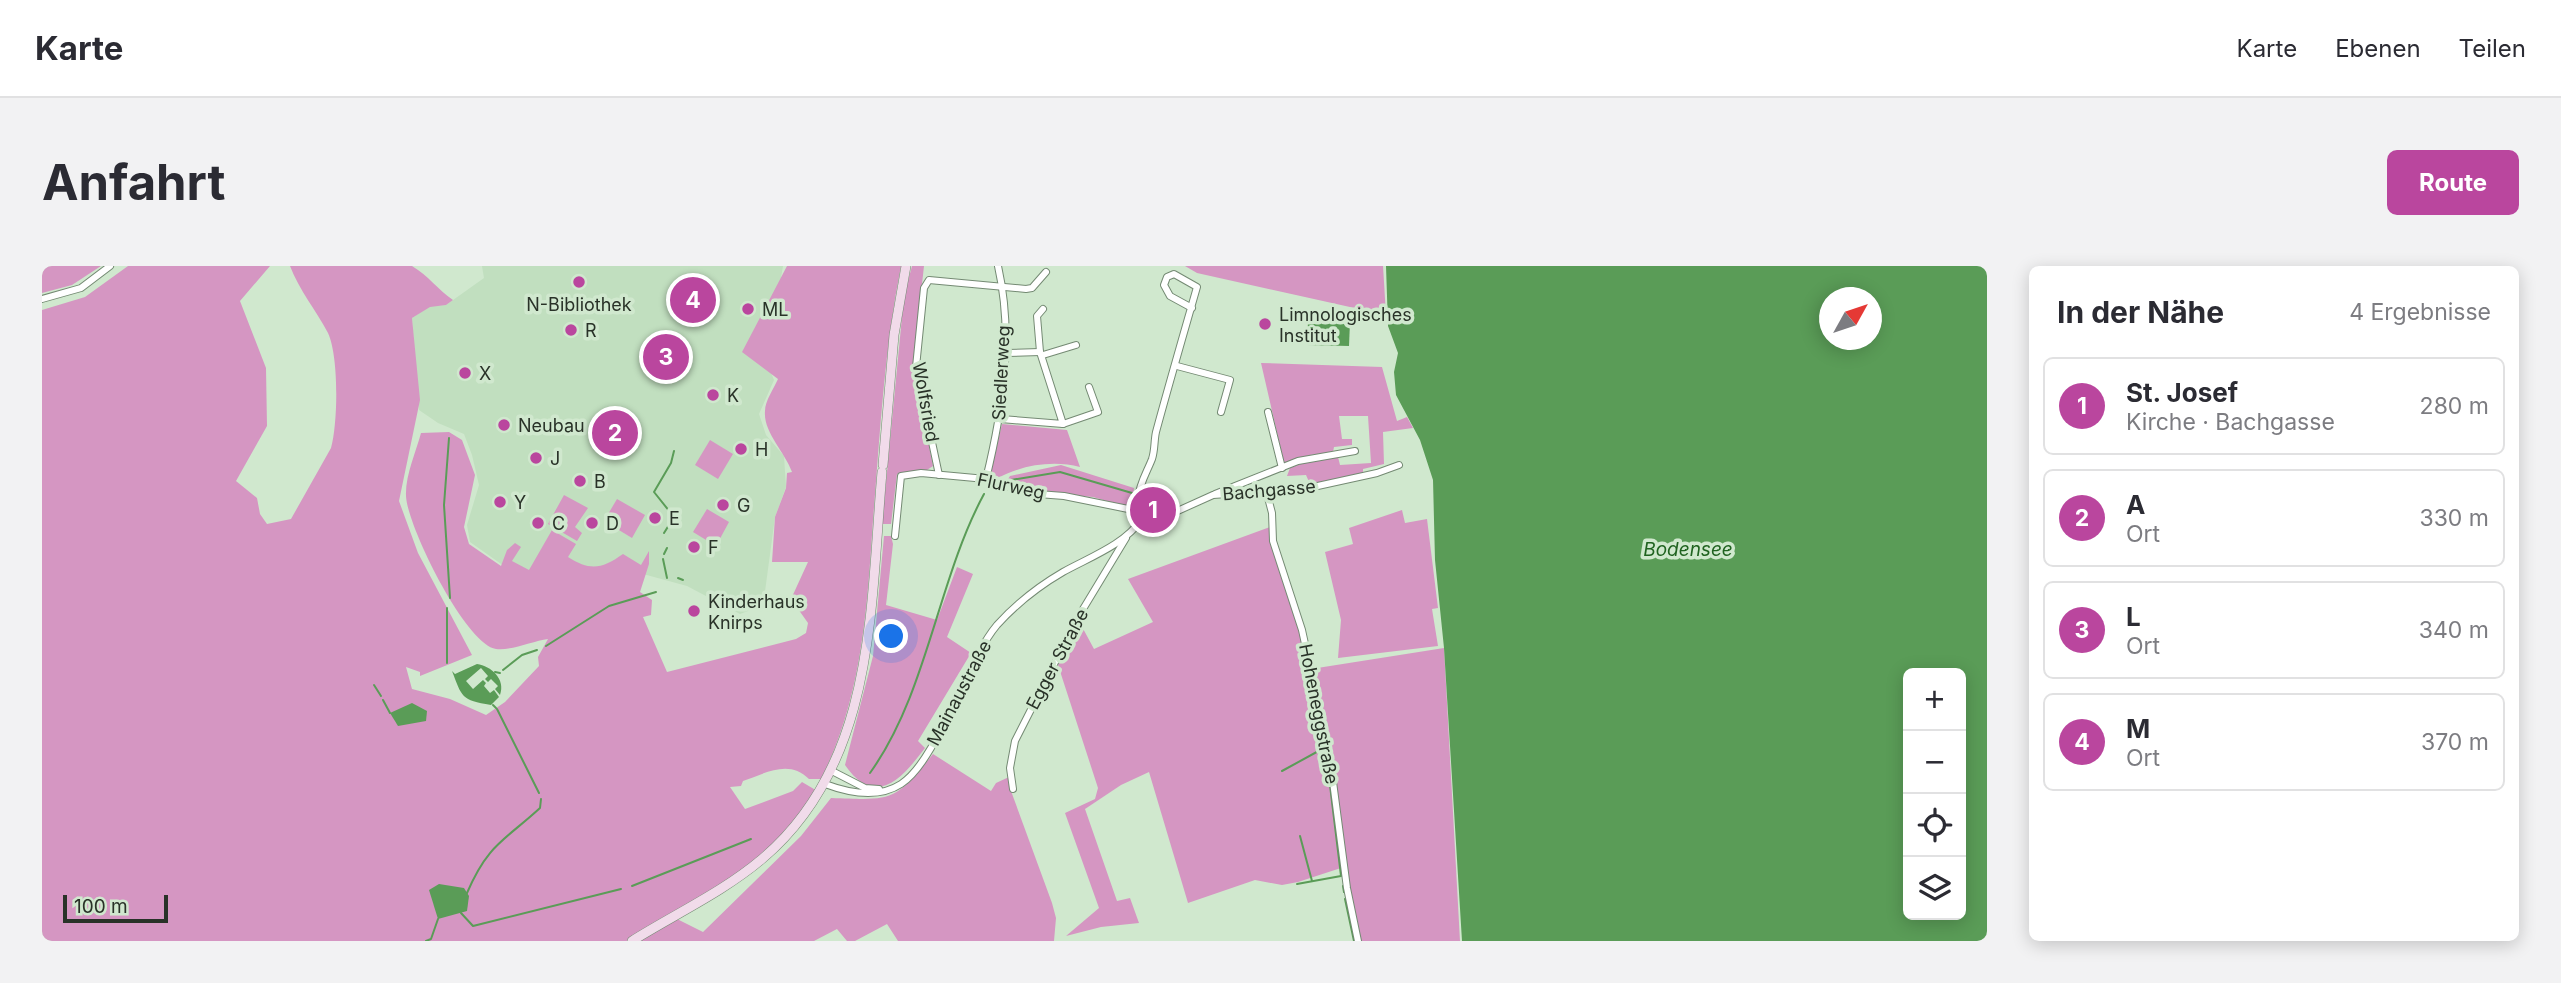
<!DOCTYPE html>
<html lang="de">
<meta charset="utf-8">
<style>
body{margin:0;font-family:Inter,sans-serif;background:#f2f2f3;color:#2b2b33}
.controls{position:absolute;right:21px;bottom:21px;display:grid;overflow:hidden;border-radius:10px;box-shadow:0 4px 18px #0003}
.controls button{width:63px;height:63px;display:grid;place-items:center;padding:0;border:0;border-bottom:2px solid #e1e1e2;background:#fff;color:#2b2b33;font:35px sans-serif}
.compass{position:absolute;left:1777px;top:21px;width:63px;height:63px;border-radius:50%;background:#fff;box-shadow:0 4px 18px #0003;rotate:50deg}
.scale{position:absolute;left:21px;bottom:18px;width:105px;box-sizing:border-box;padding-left:7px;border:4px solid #293228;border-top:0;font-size:19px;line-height:24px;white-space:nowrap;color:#293228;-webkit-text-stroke:5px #d0e8ce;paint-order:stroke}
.you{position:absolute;left:850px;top:371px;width:24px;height:24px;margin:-18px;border:5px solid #fff;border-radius:50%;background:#1a73e8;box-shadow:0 0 0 10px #1a73e833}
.badge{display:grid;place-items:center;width:46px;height:46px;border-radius:50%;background:#ba469e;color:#fff;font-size:23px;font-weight:700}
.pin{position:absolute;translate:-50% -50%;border:4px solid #fff;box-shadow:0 2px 7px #0006}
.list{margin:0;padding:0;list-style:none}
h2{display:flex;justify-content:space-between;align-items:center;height:91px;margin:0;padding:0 28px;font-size:30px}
h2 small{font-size:23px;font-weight:400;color:#7c7c81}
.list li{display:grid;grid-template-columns:46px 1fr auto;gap:21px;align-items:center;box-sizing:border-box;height:98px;margin:0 14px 14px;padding:0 14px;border:2px solid #e1e1e2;border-radius:10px}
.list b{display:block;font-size:26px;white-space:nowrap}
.list p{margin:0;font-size:23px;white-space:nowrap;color:#7c7c81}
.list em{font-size:23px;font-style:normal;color:#7c7c81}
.icon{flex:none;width:38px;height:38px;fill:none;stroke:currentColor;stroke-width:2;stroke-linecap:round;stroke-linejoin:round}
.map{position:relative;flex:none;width:1945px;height:675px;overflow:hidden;border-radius:10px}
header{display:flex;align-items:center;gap:42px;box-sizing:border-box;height:98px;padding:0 35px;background:#fff;border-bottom:2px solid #e1e1e2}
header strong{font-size:33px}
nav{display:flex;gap:38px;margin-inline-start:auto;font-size:24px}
.intro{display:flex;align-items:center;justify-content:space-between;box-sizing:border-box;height:168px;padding:0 42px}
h1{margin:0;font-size:49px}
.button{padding:18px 32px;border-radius:10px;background:#ba469e;color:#fff;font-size:24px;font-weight:700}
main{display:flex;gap:42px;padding:0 42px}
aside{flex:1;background:#fff;border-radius:10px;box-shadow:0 4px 18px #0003}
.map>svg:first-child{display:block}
</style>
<header>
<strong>Karte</strong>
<nav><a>Karte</a><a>Ebenen</a><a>Teilen</a></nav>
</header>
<div class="intro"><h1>Anfahrt</h1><a class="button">Route</a></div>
<main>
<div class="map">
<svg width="1945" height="675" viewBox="0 0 1945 675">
<rect width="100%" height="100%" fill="#d0e8ce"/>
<!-- built -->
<path fill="#c1dfbf" d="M440 0H741L725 97 732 114 717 148 724 169 742 190 744 221 733 251 722 333 714 342 698 348 645 320 601 308 472 307 428 276 425 259 437 219 430 189 422 168 396 157 377 144 370 52 388 40 404 39 442 12Z"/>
<!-- green -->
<g fill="#d596c2">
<path d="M0 0H59L30 19 0 27Z"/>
<path d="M86 0H228L198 35 224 102 225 160 194 215 215 232 218 248 225 258 249 253 289 182C296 157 297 91 286 67 274 44 257 24 248 0H370C387 10 395 23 411 34L404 39 388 41 370 52 378 134 357 235 376 287 430 389 378 410V406L364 401 370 423 408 433 444 449 463 436 497 400 496 391 506 373C491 375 469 385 454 383 423 378 365 259 364 230 363 210 374 186 379 167L407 166 420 174 433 209 422 261 427 278 459 300 465 284 473 277 479 281 470 295 487 304 510 264 534 278 526 291C548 305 560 303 581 288L599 299 607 285V298L598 326 610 334 609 349 601 351 625 406 754 373 764 367 766 357 749 333 766 296H730L733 251 744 222 745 207 750 206C743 186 721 166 723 145 723 135 732 122 736 113L700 86 745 0H859C842 84 838 169 831 254 825 344 820 431 779 513H767C747 493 724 507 701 515L699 520 688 521 703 543 751 525 760 516 777 526 732 586 635 653 661 666 759 570 789 532C850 534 852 537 891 488L949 525 954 517 967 511 969 525 1010 637 1014 652 1012 675H856L845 658 813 675H805L795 663 772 675H0V44L43 31Z"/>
<path d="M870 0H882L871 99 891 200 885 204 855 208 849 258H840L862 30Z"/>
<path d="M1143 0H1341L1344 49 1155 7Z"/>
<path d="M1219 97 1340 101 1355 155 1365 151 1371 162 1341 166 1342 198 1321 203V208L1268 218 1264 209 1245 210 1248 202 1269 194 1296 191 1298 199 1329 197 1326 150H1297L1300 173H1310V179L1292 181 1291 186 1268 189 1242 197Z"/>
<path d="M960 158 1025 164 1038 201C1011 194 979 199 954 213L949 205Z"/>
<path d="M668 174 691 188 676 213 653 199Z"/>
<path d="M1019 199 1092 222 1089 242 1051 231 984 225 964 216 968 210Z"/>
<path d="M522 229 546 242 533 261 540 267 535 275 506 258Z"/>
<path d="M575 233 603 249 590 272 562 255Z"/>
<path d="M665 243 687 256 674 280 651 266Z"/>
<path d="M1360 244 1363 257 1385 253 1396 342 1390 343 1396 380 1296 392 1299 354 1283 286 1311 278 1307 262Z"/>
<path d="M1231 260 1230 277 1269 403 1402 382 1418 675H1316L1302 601 1256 616 1240 619 1213 614 1146 637 1107 506 1079 519 1043 543 1075 635 1088 632 1097 657 1059 661 1024 670 1057 642 1023 547 1053 533 1056 522 1016 399 1038 357 1052 383 1111 356 1086 313Z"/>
<path d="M842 270H849L851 278 844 339 895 354 915 301 931 308 905 371 929 387 876 475 883 482C861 511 834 544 803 499L831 390Z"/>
</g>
<!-- water -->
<g fill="#5a9c57" fill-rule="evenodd">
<path d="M1344 0H1945V675H1420L1402 382 1393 294 1391 214 1378 174 1354 129 1352 106 1356 87 1346 60ZM1787 32H1829V74H1787ZM1866 407H1919V649H1866Z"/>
<path d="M1266 55 1308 56 1307 80 1265 79Z"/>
<path d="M435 398C449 400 464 413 458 429L453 423 456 420 449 413 446 416 443 413 446 410 439 402 424 415 431 423 441 414 444 417 442 420 448 427 452 424 457 431 449 439C419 434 420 431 410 405L413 408Z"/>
<path d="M370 437 385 445 384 455 356 460 348 447Z"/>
<path d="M397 618 422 622 427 630 425 645 396 653 387 624Z"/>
</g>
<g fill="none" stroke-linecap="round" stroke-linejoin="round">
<!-- stream -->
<g stroke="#5a9c57" stroke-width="2">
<path d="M407 172 402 239 408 332"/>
<path d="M963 215 1018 206 1090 227"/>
<path d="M622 267 632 251 612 226 629 197 632 185"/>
<path d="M622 288 625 282"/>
<path d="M621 293 625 312"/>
<path d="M636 312 641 314"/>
<path d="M405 342V397"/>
<path d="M504 380 567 340 614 326"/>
<path d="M461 404 480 389 495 384"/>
<path d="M453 406 458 407"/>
<path d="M332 419 339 430"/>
<path d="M341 434 348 447"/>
<path d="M451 439 454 442"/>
<path d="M455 443 497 527"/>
<path d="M1240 505 1282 482"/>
<path d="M828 507C886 426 895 315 942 228"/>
<path d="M1258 570 1270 615"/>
<path d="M1255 618 1299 610 1287 511"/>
<path d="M590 620 709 573"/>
<path d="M1301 620 1302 626"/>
<path d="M425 627C446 578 462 575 498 542L499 533"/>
<path d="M1303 633 1312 675"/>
<path d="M419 647 431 660 579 623"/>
<path d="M384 675 389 673 396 653"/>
</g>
<defs>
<g id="minor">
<path d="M0 33 39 22 68 0"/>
<path d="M964 87 998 86"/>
<path d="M1001 89 1034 79"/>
<path d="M1135 100 1188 114 1179 146"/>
<path d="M1226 146 1240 202"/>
<path d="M959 153 1021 158 998 86 995 50 1001 43"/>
<path d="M1021 158 1056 146 1047 121"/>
<path d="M897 209 874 101 882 22 887 14 984 23 990 22 1004 6"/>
<path d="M944 213C961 143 972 71 956 0"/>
<path d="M1224 224 1230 247 1231 275 1260 364 1288 493 1305 622 1316 675"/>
<path d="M1173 228 1256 195 1313 185"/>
<path d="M1100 253C1096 247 1095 240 1096 233 1097 218 1105 206 1110 193 1113 184 1112 175 1114 166 1127 118 1141 70 1155 21L1132 8 1125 11 1122 19 1128 30 1150 42"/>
<path d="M1100 253 1120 252 1171 229 1262 223 1335 207 1357 199"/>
<path d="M853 270 859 210 879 207 944 213 983 227 1022 230 1096 245"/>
<path d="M790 505 823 522 837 523"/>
<path d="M783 518C807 527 836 533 859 518 896 494 923 397 955 359 974 338 997 320 1021 306 1048 291 1082 279 1100 253"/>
<path d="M971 523 968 502 973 475 1035 353 1084 272"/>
</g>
<g id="secondary">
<path d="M841 199 852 69 864 0"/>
<path d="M590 675C633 648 681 626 720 593 834 497 828 342 840 206"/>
</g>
</defs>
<!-- minor casing -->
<use href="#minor" stroke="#748a73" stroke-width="8"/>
<!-- secondary casing -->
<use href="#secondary" stroke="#748a73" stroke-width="10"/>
<!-- minor -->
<use href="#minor" stroke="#fff" stroke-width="6"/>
<!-- secondary -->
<use href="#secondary" stroke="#f1dbea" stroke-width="9"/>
</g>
<!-- markers -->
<g fill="#ba469e" stroke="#d0e8ce" stroke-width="2.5">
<circle cx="537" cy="16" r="7"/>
<circle cx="706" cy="43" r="7"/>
<circle cx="1223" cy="58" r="7"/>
<circle cx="529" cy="64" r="7"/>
<circle cx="423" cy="107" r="7"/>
<circle cx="671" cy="129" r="7"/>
<circle cx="462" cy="159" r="7"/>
<circle cx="699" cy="183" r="7"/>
<circle cx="494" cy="192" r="7"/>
<circle cx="538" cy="215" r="7"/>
<circle cx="458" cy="236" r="7"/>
<circle cx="681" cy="239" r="7"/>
<circle cx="613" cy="252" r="7"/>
<circle cx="496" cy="257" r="7"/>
<circle cx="550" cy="257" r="7"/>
<circle cx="652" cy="281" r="7"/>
<circle cx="652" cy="345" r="7"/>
</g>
<g text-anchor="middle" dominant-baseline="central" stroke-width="7" stroke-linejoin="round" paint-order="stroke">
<!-- poi labels -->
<g font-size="18" fill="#293228" stroke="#d0e8ce" text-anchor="start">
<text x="537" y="38" text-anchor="middle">N-Bibliothek</text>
<text x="720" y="43">ML</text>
<text x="1237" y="48">Limnologisches<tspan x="1237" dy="21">Institut</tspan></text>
<text x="543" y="64">R</text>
<text x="437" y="107">X</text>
<text x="685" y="129">K</text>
<text x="476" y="159">Neubau</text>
<text x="713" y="183">H</text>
<text x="508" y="192">J</text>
<text x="552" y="215">B</text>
<text x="472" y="236">Y</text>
<text x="695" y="239">G</text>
<text x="627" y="252">E</text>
<text x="510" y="257">C</text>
<text x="564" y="257">D</text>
<text x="666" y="281">F</text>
<text x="666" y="335">Kinderhaus<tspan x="666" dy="21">Knirps</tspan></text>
</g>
<!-- street labels -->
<g font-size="18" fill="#293228" stroke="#d0e8ce">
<text transform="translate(959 107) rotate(-87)">Siedlerweg</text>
<text transform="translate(884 136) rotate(80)">Wolfsried</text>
<text transform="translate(969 220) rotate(12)">Flurweg</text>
<text transform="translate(1227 224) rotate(-5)">Bachgasse</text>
<text transform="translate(1015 393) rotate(-62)">Egger Straße</text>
<text transform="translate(917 427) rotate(-62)">Mainaustraße</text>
<text transform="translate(1277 448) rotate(79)">Hoheneggstraße</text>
</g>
<!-- water labels -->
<g font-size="19" font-style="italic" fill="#206320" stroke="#d0e8ce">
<text x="1646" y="283">Bodensee</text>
</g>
</g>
</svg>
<div class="controls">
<button>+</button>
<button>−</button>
<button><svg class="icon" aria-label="locate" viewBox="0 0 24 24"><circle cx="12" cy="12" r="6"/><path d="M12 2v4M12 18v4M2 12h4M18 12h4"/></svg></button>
<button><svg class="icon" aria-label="layers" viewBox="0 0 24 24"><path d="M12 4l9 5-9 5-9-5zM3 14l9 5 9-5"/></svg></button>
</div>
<svg class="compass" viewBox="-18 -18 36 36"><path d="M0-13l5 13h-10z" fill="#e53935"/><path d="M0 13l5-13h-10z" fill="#7c7c81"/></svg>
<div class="scale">100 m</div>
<div class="you"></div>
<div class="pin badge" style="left:1111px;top:244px">1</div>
<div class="pin badge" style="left:573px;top:167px">2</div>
<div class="pin badge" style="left:624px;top:91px">3</div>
<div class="pin badge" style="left:651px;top:34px">4</div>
</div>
<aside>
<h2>In der Nähe<small>4 Ergebnisse</small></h2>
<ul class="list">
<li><span class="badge">1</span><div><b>St. Josef</b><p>Kirche · Bachgasse</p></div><em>280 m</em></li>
<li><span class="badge">2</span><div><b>A</b><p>Ort</p></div><em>330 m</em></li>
<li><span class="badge">3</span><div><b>L</b><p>Ort</p></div><em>340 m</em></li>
<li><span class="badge">4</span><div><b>M</b><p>Ort</p></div><em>370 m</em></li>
</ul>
</aside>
</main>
